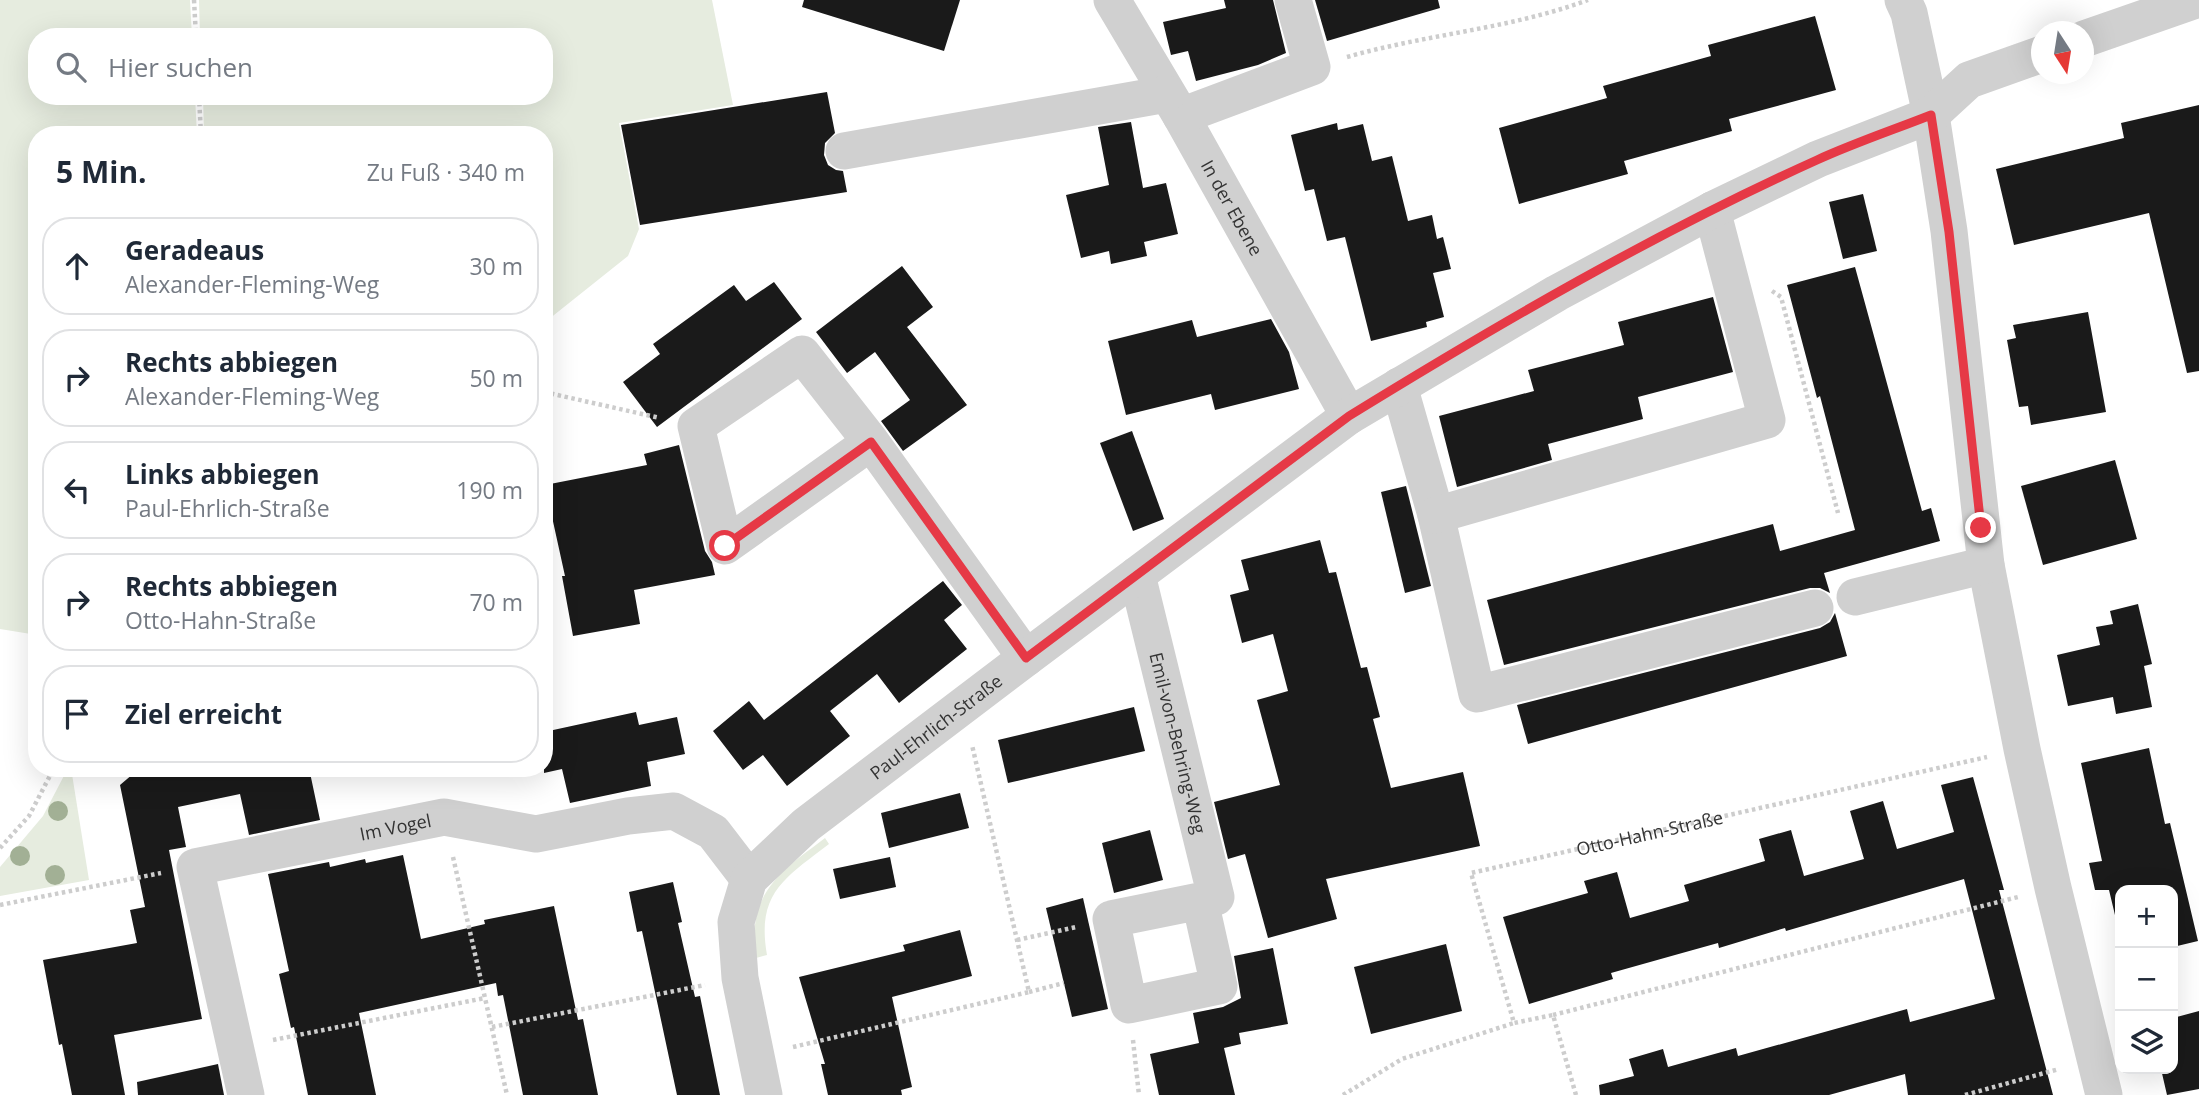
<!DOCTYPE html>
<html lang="de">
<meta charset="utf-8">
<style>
body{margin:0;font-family:"Open Sans",sans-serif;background:#f6f6f7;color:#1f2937}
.controls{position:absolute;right:21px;bottom:21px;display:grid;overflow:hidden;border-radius:14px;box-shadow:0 7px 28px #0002}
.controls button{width:63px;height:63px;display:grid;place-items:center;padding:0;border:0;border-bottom:2px solid #e0e1e3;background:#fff;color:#1f2937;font:35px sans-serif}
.compass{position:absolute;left:2031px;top:21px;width:63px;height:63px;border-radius:50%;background:#fff;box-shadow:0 7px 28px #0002;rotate:168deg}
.stop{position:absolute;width:21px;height:21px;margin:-16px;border:5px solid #e63946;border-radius:50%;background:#fff}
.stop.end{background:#e63946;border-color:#fff;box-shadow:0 2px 7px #0008}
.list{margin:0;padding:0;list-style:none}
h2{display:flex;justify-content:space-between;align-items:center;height:91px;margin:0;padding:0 28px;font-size:30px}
h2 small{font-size:23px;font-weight:400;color:#747a83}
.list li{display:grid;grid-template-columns:46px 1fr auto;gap:21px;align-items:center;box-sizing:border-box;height:98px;margin:0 14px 14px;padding:0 14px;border:2px solid #e0e1e3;border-radius:28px}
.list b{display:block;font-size:26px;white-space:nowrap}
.list p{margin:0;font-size:23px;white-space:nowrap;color:#747a83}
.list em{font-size:23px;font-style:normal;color:#747a83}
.icon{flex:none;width:38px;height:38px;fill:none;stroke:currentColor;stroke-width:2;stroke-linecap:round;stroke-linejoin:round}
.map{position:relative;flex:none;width:2199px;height:1095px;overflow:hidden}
.search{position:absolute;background:#fff;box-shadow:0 7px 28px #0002;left:28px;top:28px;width:525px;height:77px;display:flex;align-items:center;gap:18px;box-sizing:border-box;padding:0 24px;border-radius:28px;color:#747a83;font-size:26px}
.panel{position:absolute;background:#fff;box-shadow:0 7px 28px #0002;left:28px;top:126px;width:525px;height:651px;border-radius:28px}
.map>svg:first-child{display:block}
</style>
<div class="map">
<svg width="2199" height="1095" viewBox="0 0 2199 1095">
<rect width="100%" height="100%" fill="#fff"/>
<!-- green -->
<g fill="#e6ecdf">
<path d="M0 0H190L192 37H37V96H195L197 135H37V635L0 629Z"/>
<path d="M199 0H712L733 105 619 123 639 229 628 256 544 323V135H204L203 96H544V37H200Z"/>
<path d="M68 768H71L89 880 0 896V867L43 816Z"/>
<path d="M825 838 829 844C785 878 756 893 767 955L756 958C755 947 753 935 755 925 760 882 794 862 825 838Z"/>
</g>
<!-- building -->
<g fill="#1a1a1a">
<path d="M804 0H960L944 51 802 7Z"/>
<path d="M1224 0H1273L1286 53 1258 65 1196 81 1188 51 1171 55 1163 22 1226 8Z"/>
<path d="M1315 0H1438L1440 8 1327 41Z"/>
<path d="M1815 16 1836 90 1729 119 1732 131 1624 161 1628 174 1519 204 1499 128 1607 98 1603 86 1711 56 1708 45Z"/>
<path d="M827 92 835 133 825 143 824 155 828 165 836 170 843 171 847 192 640 225 621 125Z"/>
<path d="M2199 105V371L2187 373 2149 213 2014 245 1996 169 2124 138 2121 123Z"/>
<path d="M1131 122 1143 188 1166 183 1178 234 1144 242 1147 256 1111 264 1109 251 1081 258 1066 195 1109 185 1098 127Z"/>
<path d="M1337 123 1338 130 1363 124 1372 161 1392 156 1408 221 1432 215 1437 239 1443 237 1451 269 1433 273 1444 317 1426 322 1427 327 1371 341 1345 237 1327 241 1314 189 1305 191 1291 135Z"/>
<path d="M1863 194 1877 251 1843 259 1829 202Z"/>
<path d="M902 266 933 307 907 327 967 405 903 451 881 421 910 400 875 352 847 373 816 332Z"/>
<path d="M1855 267 1922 511 1931 508 1940 541 1824 573 1830 593 1820 588H1810L1504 665 1487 600 1773 524 1780 551 1855 530 1820 396 1817 398 1787 285Z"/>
<path d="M774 282 802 319 657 427 623 382 660 354 653 344 734 285 746 301Z"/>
<path d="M1713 297 1733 372 1638 397 1643 419 1548 444 1552 460 1457 487 1439 416 1534 391 1528 370 1624 345 1618 322Z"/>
<path d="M2088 312 2106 412 2031 425 2028 406 2019 407 2007 340 2016 338 2013 325Z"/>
<path d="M1271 319 1289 352 1299 389 1215 410 1211 394 1126 415 1108 341 1192 320 1197 337Z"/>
<path d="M1132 431 1164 519 1133 531 1100 443Z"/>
<path d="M679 445 705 551 712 562 715 575 634 590 640 624 573 636 562 576H565L545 485 647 465 644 454Z"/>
<path d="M2115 460 2137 539 2043 565 2021 486Z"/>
<path d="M1406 486 1431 586 1405 593 1381 492Z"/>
<path d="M1320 540 1329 573 1336 572 1361 668 1367 667 1380 717 1373 719 1391 788 1463 772 1480 846 1326 879 1337 919 1268 938 1245 854 1228 859 1214 802 1280 785 1257 700 1288 691 1273 634 1242 643 1230 595 1249 590 1241 560Z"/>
<path d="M943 581 962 605 944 620 967 649 899 703 877 674 830 711 850 736 787 786 763 755 743 770 713 731 749 701 764 720Z"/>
<path d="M2138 604 2152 664 2144 666 2152 707 2116 714 2113 697 2068 706 2057 655 2100 645 2096 627 2113 624 2110 611Z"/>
<path d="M1835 613 1847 656 1528 744 1517 705 1820 628 1830 622Z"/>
<path d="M1134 707 1145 751 1008 783 998 740Z"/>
<path d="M636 712 639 725 677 717 685 754 647 762 651 786 570 803 562 769 544 773V732Z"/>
<path d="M2149 748 2165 824 2170 823 2198 941 2173 947V890H2120V936L2109 890H2095L2089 863 2102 861 2081 763Z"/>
<path d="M140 768H151L157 776 202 768H309L320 820 249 835 240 794 178 807 186 847 169 850 202 1019 114 1035 125 1095H72L62 1044 59 1045 43 960 137 943 130 910 145 907 120 785Z"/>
<path d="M1973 777 2004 890H1999L2053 1095H1908L1905 1074 1829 1095H1600L1599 1085 1634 1076 1629 1059 1663 1049 1668 1067 1736 1048 1738 1056 1907 1009 1910 1022 1995 999 1964 879 1786 931 1785 928 1719 948 1718 943 1675 955 1611 973 1613 979 1529 1004 1503 917 1588 893 1584 881 1617 872 1630 918 1689 901 1684 885 1765 861 1759 839 1791 830 1804 876 1864 859 1850 811 1883 801 1897 849 1954 832 1941 785Z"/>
<path d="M960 793 969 828 889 848 881 813Z"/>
<path d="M1150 830 1163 880 1114 893 1102 843Z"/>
<path d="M403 855 421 939 485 924 484 920 554 906 578 1020 583 1019 598 1095H523L503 995 498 996 496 983 359 1013 376 1095H308L294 1027 291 1028 279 974 289 971 268 874 329 862 330 867 365 859 366 863Z"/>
<path d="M890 857 896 887 840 899 833 869Z"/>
<path d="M673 882 682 922 678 923 695 997 700 996 720 1095H677L642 931 637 932 629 892Z"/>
<path d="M1083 898 1108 1009 1072 1017 1046 908Z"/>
<path d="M960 930 972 976 892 997 912 1087 901 1090 902 1095H828L821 1064H825L799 977 905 951 903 945Z"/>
<path d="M1446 944 1462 1011 1371 1034 1354 967Z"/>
<path d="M1273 948 1288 1024 1239 1033 1241 1044 1224 1048 1235 1095H1159L1150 1054 1199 1043 1193 1013 1223 1007 1241 998 1234 956Z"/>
<path d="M2199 1011V1089L2167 1095 2161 1069H2173V1018Z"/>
<path d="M218 1064 224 1095H138L137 1082Z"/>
</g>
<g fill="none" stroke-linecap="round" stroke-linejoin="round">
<!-- path -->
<g stroke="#cdcdcd" stroke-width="4.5" stroke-dasharray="3.5 3.5" stroke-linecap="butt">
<path d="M194 0 196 37"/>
<path d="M1347 57C1427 34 1510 29 1588 0"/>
<path d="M199 96 201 135"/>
<path d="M1772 291 1781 297 1838 513"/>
<path d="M544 392 660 418"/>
<path d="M0 848 29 816 54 768"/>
<path d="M453 857 507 1095"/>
<path d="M0 905 161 873"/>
<path d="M1017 940 1076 927"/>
<path d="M1029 992 1064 983"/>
<path d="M1553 1015 2018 897"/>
<path d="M492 1027 705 985"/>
<path d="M273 1040 485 998"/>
<path d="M1133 1040 1139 1095"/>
<path d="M793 1047 1029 992 972 745"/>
<path d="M1343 1095 1402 1059 1514 1023"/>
<path id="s1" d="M1576 1095 1553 1015 1514 1023 1471 873 1987 757"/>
<path d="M1965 1095 2059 1069"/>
</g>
<!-- minor -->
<g stroke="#d0d0d0" stroke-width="37">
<path id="s2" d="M1112 0 1181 116 1349 416"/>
<path d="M1903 0 1909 13 1931 115 1949 231 1986 565 2022 749 2053 888 2104 1095"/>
<path d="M2084 39 2196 0"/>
<path d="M1181 116 1312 67 1293 0"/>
<path d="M844 151 1167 94"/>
<path d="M1399 386 1436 515 1477 694 1815 608"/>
<path d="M871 442 725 546 696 426 802 354 871 442 1026 658"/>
<path d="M1436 515 1767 420 1712 210"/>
<path id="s3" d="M1137 575 1216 897 1200 901 1219 986 1129 1005 1111 919 1200 901"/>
<path d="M1855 597 1986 565"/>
<path id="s4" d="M246 1095 195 867 444 817 536 834 628 816 674 811 713 832 749 879"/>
<path id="s5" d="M764 1095 740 978 736 922 749 879 806 825 1026 658 1349 416 1557 293 1712 210 1818 159 1931 115 1969 80 2042 54"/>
</g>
</g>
<!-- trees -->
<g fill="#a2b095">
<circle cx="58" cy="811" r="10"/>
<circle cx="20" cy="856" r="10"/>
<circle cx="55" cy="875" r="10"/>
</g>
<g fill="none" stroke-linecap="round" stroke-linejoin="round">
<!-- route -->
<path stroke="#e63946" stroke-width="9" d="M725 546 871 442 1026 658 1349 416C1500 323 1655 233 1817 160 1854 143 1893 130 1931 115L1949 232 1981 528"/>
</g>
<g text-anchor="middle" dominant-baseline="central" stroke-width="7" stroke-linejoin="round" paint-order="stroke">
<!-- street labels -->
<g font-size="18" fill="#333" stroke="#fff">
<text stroke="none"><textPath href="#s2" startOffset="240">In der Ebene</textPath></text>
<text stroke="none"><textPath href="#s5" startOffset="462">Paul-Ehrlich-Straße</textPath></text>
<text stroke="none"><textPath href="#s3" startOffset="173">Emil-von-Behring-Weg</textPath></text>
<text stroke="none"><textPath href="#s4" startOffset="438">Im Vogel</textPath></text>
<text stroke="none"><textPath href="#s1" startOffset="462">Otto-Hahn-Straße</textPath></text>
</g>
</g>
</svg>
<div class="controls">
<button>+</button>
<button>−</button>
<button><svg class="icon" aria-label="layers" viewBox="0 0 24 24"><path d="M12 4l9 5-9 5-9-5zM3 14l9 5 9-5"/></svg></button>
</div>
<svg class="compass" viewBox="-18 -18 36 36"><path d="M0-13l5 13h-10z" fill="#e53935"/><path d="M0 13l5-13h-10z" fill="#747a83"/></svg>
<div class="stop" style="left:725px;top:546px"></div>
<div class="stop end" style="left:1981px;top:528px"></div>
<div class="search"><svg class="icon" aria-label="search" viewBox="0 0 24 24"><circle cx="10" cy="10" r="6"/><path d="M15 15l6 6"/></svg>Hier suchen</div>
<section class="panel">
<h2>5 Min.<small>Zu Fuß · 340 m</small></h2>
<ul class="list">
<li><svg class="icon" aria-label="ahead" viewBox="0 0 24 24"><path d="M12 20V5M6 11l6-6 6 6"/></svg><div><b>Geradeaus</b><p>Alexander-Fleming-Weg</p></div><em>30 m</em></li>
<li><svg class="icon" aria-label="right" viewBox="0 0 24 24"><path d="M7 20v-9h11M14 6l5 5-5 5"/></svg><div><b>Rechts abbiegen</b><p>Alexander-Fleming-Weg</p></div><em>50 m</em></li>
<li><svg class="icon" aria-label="left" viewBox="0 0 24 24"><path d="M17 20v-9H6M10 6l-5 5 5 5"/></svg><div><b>Links abbiegen</b><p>Paul-Ehrlich-Straße</p></div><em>190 m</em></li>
<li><svg class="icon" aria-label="right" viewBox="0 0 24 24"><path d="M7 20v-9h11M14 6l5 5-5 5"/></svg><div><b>Rechts abbiegen</b><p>Otto-Hahn-Straße</p></div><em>70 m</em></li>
<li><svg class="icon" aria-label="arrive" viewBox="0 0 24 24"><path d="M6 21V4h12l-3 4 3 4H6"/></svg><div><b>Ziel erreicht</b></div></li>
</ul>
</section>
</div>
